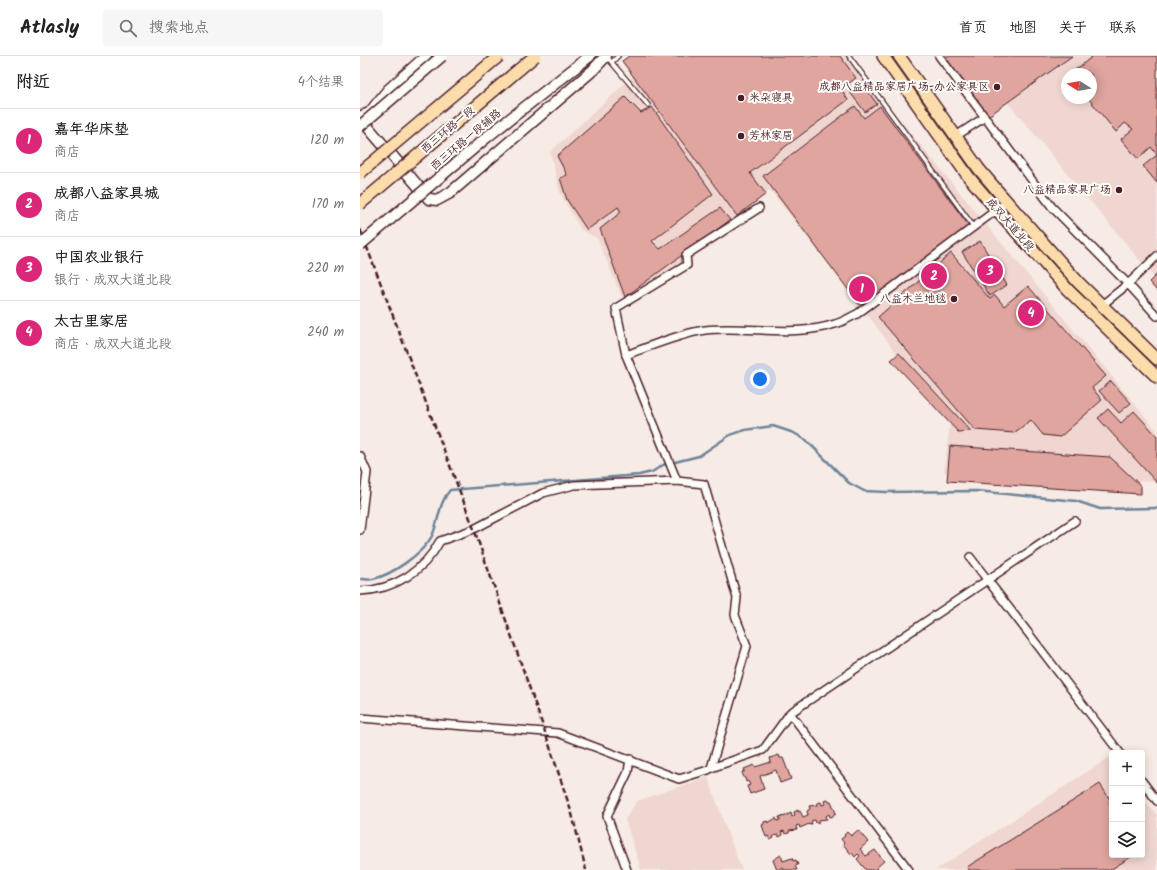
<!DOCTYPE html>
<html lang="zh">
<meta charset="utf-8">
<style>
body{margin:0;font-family:Kalam,"LXGW WenKai TC",sans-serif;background:#f6f6f6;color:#202124}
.controls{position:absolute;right:12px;bottom:12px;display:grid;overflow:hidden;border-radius:4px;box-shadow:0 2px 10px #0003}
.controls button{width:36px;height:36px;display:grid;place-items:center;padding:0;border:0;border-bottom:1px solid #e0e0e0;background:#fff;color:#202124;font:20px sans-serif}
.compass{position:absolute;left:701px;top:12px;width:36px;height:36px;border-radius:50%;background:#fff;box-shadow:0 2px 10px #0003;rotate:281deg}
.you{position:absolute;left:400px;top:323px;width:14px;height:14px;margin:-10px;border:3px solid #fff;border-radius:50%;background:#1a73e8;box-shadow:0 0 0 6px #1a73e833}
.badge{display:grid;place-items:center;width:26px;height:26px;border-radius:50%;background:#db2777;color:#fff;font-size:13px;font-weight:700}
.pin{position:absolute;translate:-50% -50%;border:2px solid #fff;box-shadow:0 1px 4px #0006}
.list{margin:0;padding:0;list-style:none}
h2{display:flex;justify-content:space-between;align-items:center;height:52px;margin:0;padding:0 16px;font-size:17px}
h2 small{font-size:13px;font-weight:400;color:#757577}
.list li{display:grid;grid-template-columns:26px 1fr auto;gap:12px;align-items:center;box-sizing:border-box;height:64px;padding:0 16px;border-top:1px solid #e0e0e0}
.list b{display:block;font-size:15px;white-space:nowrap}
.list p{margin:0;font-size:13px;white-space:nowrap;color:#757577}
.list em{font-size:13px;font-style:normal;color:#757577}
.icon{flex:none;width:22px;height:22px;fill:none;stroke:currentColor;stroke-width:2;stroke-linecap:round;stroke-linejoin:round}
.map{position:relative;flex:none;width:797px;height:814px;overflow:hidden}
header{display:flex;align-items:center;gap:24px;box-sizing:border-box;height:56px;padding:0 20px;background:#fff;border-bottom:1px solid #e0e0e0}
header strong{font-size:19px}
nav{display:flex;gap:22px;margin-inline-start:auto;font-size:14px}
.search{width:280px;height:36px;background:#f6f6f6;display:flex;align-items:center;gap:10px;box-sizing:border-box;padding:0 14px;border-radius:4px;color:#757577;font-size:15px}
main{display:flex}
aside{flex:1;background:#fff}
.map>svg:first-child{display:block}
</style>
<header>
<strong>Atlasly</strong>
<div class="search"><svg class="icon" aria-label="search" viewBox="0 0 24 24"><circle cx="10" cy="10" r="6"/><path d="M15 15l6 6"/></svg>搜索地点</div>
<nav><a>首页</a><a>地图</a><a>关于</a><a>联系</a></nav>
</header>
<main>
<aside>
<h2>附近<small>4个结果</small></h2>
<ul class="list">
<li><span class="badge">1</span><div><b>嘉年华床垫</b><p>商店</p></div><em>120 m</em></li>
<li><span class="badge">2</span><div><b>成都八益家具城</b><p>商店</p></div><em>170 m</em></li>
<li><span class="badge">3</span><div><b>中国农业银行</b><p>银行 · 成双大道北段</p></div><em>220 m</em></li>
<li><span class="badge">4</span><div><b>太古里家居</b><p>商店 · 成双大道北段</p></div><em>240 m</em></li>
</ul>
</aside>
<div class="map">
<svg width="797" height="814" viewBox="0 0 797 814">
<rect width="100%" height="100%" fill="#f7ebe5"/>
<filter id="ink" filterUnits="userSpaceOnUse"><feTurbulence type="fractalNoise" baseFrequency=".025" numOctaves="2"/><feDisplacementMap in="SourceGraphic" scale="8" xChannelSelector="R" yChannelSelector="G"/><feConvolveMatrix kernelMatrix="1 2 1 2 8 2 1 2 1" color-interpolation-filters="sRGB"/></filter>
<g filter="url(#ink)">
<!-- built -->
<g fill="#f0d6d0" fill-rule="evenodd">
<path d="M295 0H487L797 375V426L584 416 590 368 488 233 410 134 376 161 323 201 324 208 263 244 237 182 221 174 200 137 190 96Z"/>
<path d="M609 0H797V225ZM707 18H731V42H707Z"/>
<path d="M750 701 752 703V799H782V741L797 759V814H576Z"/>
<path d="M348 721 368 778 382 814H281L265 763 277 745Z"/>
</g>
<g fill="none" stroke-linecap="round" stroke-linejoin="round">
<!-- stream -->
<path stroke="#6c849a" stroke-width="2.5" d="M1 523C5 523 9 524 13 523 32 519 63 497 72 480 79 465 79 446 90 434L279 419 292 416 303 409 339 400 370 379 385 374 413 370 434 377 446 384 489 427 504 435 526 436 617 435 716 445 740 453 797 452"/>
</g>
<!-- building -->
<g fill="#dfa59e" stroke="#4a1f2b">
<path d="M269 0H480L496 22 481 33 488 44 390 117 406 138 377 160 262 5Z"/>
<path d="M584 0H712L627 61Z"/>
<path d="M733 0H797V127L783 110 797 99 791 91 778 103 761 83 773 73 765 67 756 76 728 42H731V18H710Z"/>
<path d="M501 26 517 48 505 56 489 35Z"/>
<path d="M265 41 281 57 292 51 353 138 292 185 300 193 360 152 370 164 265 241 240 173 261 156 258 151 227 174 207 144 200 122 207 119 197 100Z"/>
<path d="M495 50 504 62 520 50 609 170 502 252 403 120Z"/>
<path d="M620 185 647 229 630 240 602 196Z"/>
<path d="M591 197 630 243 635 239 644 250 668 230 746 320 732 332 742 344 700 381 683 379 671 364 654 377 615 374 518 261Z"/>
<path d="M797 218V235L789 226Z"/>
<path d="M539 297 611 375 598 376 531 304Z"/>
<path d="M751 325 771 347 759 357 739 335Z"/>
<path d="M748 353 761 367 774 355 797 380V427L738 362Z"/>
<path d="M590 390 750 401 781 430V438L587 425Z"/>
<path d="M419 699 420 702H423L431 723 420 727 416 714 400 720 404 733 390 738 387 730 390 729 388 725 386 726 385 722H384L382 716 385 715 384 713 394 709 395 711 411 706 410 702Z"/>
<path d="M740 728 751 745 749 746 752 751V799H774L750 814H609L607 811Z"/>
<path d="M468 744 469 746 471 745 476 757 474 758V760L470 761 469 758 466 760 467 763 459 764V766L456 767 455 764 451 765 452 768 449 769V768L440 772 439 769 436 770 437 774 429 775V777L425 778 424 775 421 776 423 779 419 781 418 779 413 780 414 782 410 784 408 780 406 781 402 769 404 768V766L407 765 408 767 416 762 417 765 420 764 419 761 423 760V761L431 757 432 761 435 759 434 756 438 754V756L440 755 443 761 448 759 447 755 450 753 449 750 458 749 457 747 461 746 462 749 465 748 464 745Z"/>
<path d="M498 774 508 786 500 793 506 800 515 794 524 805 516 812 517 814H506L497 803 500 800 498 798 495 801 492 797 491 798 483 788 484 787 481 783 485 780 484 779 487 776 491 780Z"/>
<path d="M421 799 423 805 432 802 433 805 436 804 438 809 435 810 437 814H424L423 811 417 814 413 804Z"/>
</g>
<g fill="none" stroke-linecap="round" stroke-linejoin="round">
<defs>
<g id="service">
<path d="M489 0 613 170"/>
<path d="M247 1 288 49"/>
<path d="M252 6 258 0"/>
</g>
<g id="minor">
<path d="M579 0 692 151 768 228 797 260"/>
<path d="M0 59 11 55"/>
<path d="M596 80 625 61"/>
<path d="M742 249 768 228 797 200"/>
<path d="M266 299C291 290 319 278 345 274 388 269 432 282 475 268 483 266 490 261 497 258L647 146"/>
<path d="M0 400 7 416 0 474"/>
<path d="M317 425 266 299 256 252 327 209 326 199 399 152"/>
<path d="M610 501 760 697"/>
<path d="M0 535C34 534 64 515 80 485L114 473 183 437 214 429 317 425 344 428 377 542 375 559 387 590 351 712 348 714 319 723 198 677 0 662"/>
<path d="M430 657 549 814"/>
<path d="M351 712 403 694 430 657 715 465"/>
<path d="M782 725 797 745"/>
<path d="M267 814 247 760 268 716 270 703"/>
</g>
<g id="secondary">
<path d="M66 0 28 34 11 55 7 70 69 143 77 144 90 137 233 14 246 0"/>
<path d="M127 81 230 0"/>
</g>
<g id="primary">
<path d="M523 0 608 120 630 146 708 234 797 321"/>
<path d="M539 0 619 113 641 139 718 226 797 303"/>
</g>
</defs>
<!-- service casing -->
<use href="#service" stroke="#4a1f2b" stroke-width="6"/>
<!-- minor casing -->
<use href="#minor" stroke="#4a1f2b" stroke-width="10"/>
<!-- secondary casing -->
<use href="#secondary" stroke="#4a1f2b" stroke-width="13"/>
<!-- primary casing -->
<use href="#primary" stroke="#4a1f2b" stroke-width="14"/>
<!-- service -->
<use href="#service" stroke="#fdfcf7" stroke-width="3.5"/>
<!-- minor -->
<use href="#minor" stroke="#fdfcf7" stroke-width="7"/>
<!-- secondary -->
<use href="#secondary" stroke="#fdfcf7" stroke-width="10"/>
<!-- primary -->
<use href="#primary" stroke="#fddcac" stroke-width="11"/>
<!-- rail -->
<path stroke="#4a1f2b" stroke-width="2.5" stroke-dasharray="6 3" stroke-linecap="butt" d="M0 173 114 473 185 676 212 758 226 814"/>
<defs>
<g id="secondary-bridge">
<path d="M0 70 82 0"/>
<path d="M0 189 127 81"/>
</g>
<g id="trunk-bridge">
<path d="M0 117 139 0"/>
<path d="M0 148 175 0"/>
</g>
</defs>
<!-- secondary-bridge casing -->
<use href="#secondary-bridge" stroke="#4a1f2b" stroke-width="13" stroke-linecap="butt"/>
<!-- trunk-bridge casing -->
<use href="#trunk-bridge" stroke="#4a1f2b" stroke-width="14" stroke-linecap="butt"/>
<!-- secondary-bridge -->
<use href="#secondary-bridge" stroke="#fdfcf7" stroke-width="10"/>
<!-- trunk-bridge -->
<use href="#trunk-bridge" stroke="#fddcac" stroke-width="11"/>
</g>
</g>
<!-- markers -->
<g fill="#4a1f2b" stroke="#fdfcf7" stroke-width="1.5">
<circle cx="637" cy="31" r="4"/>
<circle cx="381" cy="42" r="4"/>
<circle cx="381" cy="80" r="4"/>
<circle cx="759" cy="134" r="4"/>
<circle cx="594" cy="243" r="4"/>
</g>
<g text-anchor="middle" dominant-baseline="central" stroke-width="4" stroke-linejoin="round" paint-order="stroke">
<!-- poi labels -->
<g font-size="11" fill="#4a1f2b" stroke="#fdfcf7" text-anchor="end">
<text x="629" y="31">成都八益精品家居广场-办公家具区</text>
<text x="389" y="42" text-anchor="start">米朵寝具</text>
<text x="389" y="80" text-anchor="start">芳林家居</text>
<text x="751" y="134">八益精品家具广场</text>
<text x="586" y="243">八益木兰地毯</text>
</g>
<!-- street labels -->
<g font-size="11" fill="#4a1f2b" stroke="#fdfcf7">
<text transform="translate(88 74) rotate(-40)">西三环路一段</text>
<text transform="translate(106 84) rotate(-40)">西三环路一段辅路</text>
<text transform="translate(650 169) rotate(49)">成双大道北段</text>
</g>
</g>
</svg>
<div class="controls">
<button>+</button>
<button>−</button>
<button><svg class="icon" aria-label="layers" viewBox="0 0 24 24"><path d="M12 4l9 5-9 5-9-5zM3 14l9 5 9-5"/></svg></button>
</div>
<svg class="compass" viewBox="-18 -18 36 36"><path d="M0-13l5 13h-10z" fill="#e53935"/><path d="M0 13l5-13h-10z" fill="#757577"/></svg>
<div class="you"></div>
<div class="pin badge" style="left:502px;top:233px">1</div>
<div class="pin badge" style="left:574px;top:220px">2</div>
<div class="pin badge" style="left:630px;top:215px">3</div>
<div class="pin badge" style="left:671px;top:257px">4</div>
</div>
</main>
